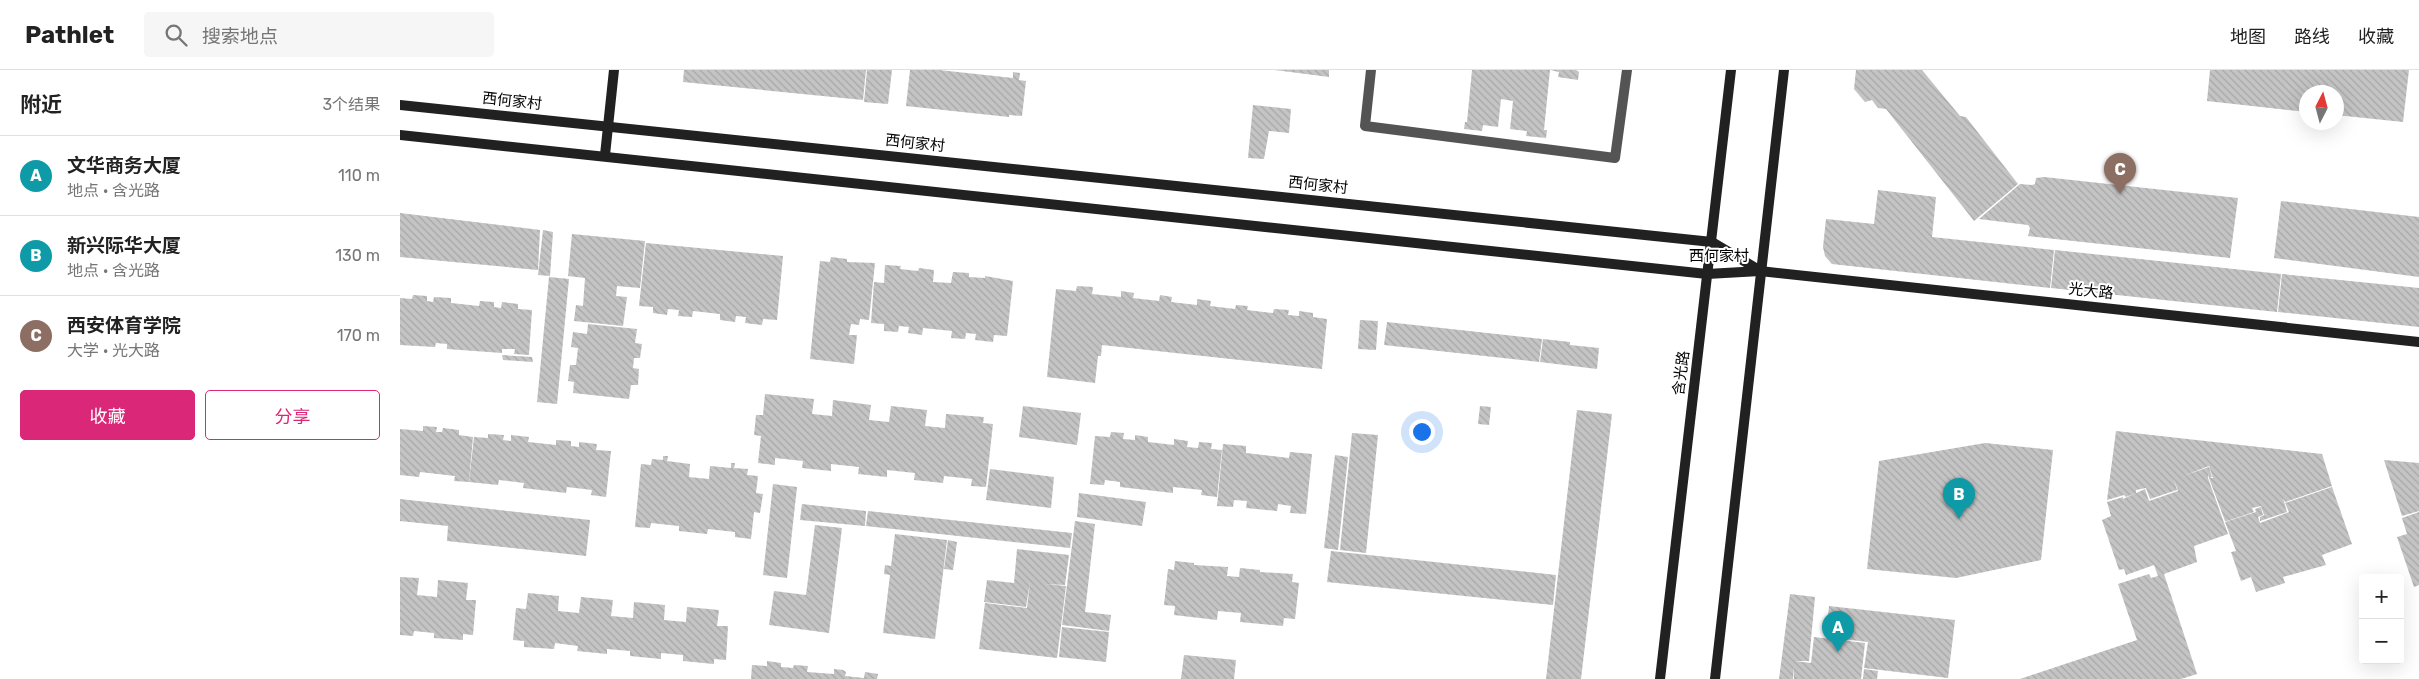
<!DOCTYPE html>
<html lang="zh">
<meta charset="utf-8">
<style>
body{margin:0;font-family:Rubik,"Noto Sans SC",sans-serif;background:#f6f6f6;color:#222}
.controls{position:absolute;right:15px;bottom:15px;display:grid;overflow:hidden;border-radius:5px;box-shadow:0 5px 20px #0002}
.controls button{width:45px;height:45px;display:grid;place-items:center;padding:0;border:0;border-bottom:1px solid #e0e0e0;background:#fff;color:#222;font:25px sans-serif}
.compass{position:absolute;left:1899px;top:15px;width:45px;height:45px;border-radius:50%;background:#fff;box-shadow:0 5px 20px #0002;rotate:6deg}
.you{position:absolute;left:1021px;top:361px;width:18px;height:18px;margin:-12px;border:4px solid #fff;border-radius:50%;background:#1a73e8;box-shadow:0 0 0 8px #1a73e833}
.badge{display:grid;place-items:center;width:32px;height:32px;border-radius:50%;background:#db2777;color:#fff;font-size:16px;font-weight:700}
.pin{position:absolute;translate:-50% -41px;filter:drop-shadow(0 1px 2px #0008)}
.pin::after{content:'';position:absolute;top:26px;width:18px;height:15px;background:inherit;clip-path:polygon(0 0,100% 0,50% 100%)}
.list{margin:0;padding:0;list-style:none}
h2{display:flex;justify-content:space-between;align-items:center;height:65px;margin:0;padding:0 20px;font-size:21px}
h2 small{font-size:16px;font-weight:400;color:#767676}
.list li{display:grid;grid-template-columns:32px 1fr auto;gap:15px;align-items:center;box-sizing:border-box;height:80px;padding:0 20px;border-top:1px solid #e0e0e0}
.list b{display:block;font-size:19px;white-space:nowrap}
.list p{margin:0;font-size:16px;white-space:nowrap;color:#767676}
.list em{font-size:16px;font-style:normal;color:#767676}
.actions{display:flex;gap:10px;padding:15px 20px}
.actions a{flex:1;padding:11px 0;border:1px solid #db2777;border-radius:5px;text-align:center;font-size:18px;color:#db2777}
.actions .main{background:#db2777;color:#fff}
.icon{flex:none;width:28px;height:28px;fill:none;stroke:currentColor;stroke-width:2;stroke-linecap:round;stroke-linejoin:round}
.map{position:relative;flex:none;width:2019px;height:609px;overflow:hidden}
header{display:flex;align-items:center;gap:30px;box-sizing:border-box;height:70px;padding:0 25px;background:#fff;border-bottom:1px solid #e0e0e0}
header strong{font-size:24px}
nav{display:flex;gap:28px;margin-inline-start:auto;font-size:18px}
.search{width:350px;height:45px;background:#f6f6f6;display:flex;align-items:center;gap:12px;box-sizing:border-box;padding:0 18px;border-radius:5px;color:#767676;font-size:19px}
main{display:flex}
aside{flex:1;background:#fff}
.map>svg:first-child{display:block}
</style>
<header>
<strong>Pathlet</strong>
<div class="search"><svg class="icon" aria-label="search" viewBox="0 0 24 24"><circle cx="10" cy="10" r="6"/><path d="M15 15l6 6"/></svg>搜索地点</div>
<nav><a>地图</a><a>路线</a><a>收藏</a></nav>
</header>
<main>
<aside>
<h2>附近<small>3个结果</small></h2>
<ul class="list">
<li><span class="badge" style="background:#0f9aa8">A</span><div><b>文华商务大厦</b><p>地点 · 含光路</p></div><em>110 m</em></li>
<li><span class="badge" style="background:#0f9aa8">B</span><div><b>新兴际华大厦</b><p>地点 · 含光路</p></div><em>130 m</em></li>
<li><span class="badge" style="background:#8d6e63">C</span><div><b>西安体育学院</b><p>大学 · 光大路</p></div><em>170 m</em></li>
</ul>
<div class="actions"><a class="main">收藏</a><a>分享</a></div>
</aside>
<div class="map">
<svg width="2019" height="609" viewBox="0 0 2019 609">
<defs>
<pattern id="building-back-hatch" width="6" height="6" patternUnits="userSpaceOnUse" patternTransform="scale(1.25)"><rect width="6" height="6" fill="#c4c4c4"/><path d="M-1 5l2 2M0 0l6 6M5-1l2 2" fill="none" stroke="#a7a7a7"/></pattern>
</defs>
<rect width="100%" height="100%" fill="#fff"/>
<!-- building -->
<g fill="url(#building-back-hatch)">
<path d="M284 0H466L463 30 283 12Z"/>
<path d="M467 0H492L488 34 464 32Z"/>
<path d="M510 0H539L613 8V2L620 3 619 10 626 11 622 46 609 45V47L506 36Z"/>
<path d="M875 0H929V7Z"/>
<path d="M1072 0H1150L1144 60H1147L1146 68 1126 66 1127 61 1110 59 1113 31 1101 29 1098 57 1083 55 1082 61 1064 59 1065 52H1067Z"/>
<path d="M1150 0H1176L1179 2 1178 10 1158 7 1159 2Z"/>
<path d="M1456 0H1522L1560 46 1566 47 1618 114 1574 151 1486 39 1478 38 1472 30 1465 32 1454 19Z"/>
<path d="M1810 0H2009L2003 52 1936 45V22H1906V42L1807 31Z"/>
<path d="M853 35 891 39 889 63 869 61 864 89 848 88Z"/>
<path d="M1644 107 1838 128 1830 188 1628 166 1630 158 1628 155 1579 149 1620 114 1632 115 1635 114 1636 108Z"/>
<path d="M1478 120 1536 127 1532 167 1654 180 1650 218 1432 194 1425 186 1423 177 1426 149 1474 154Z"/>
<path d="M1881 131 2019 147V207L1874 188Z"/>
<path d="M0 143 140 160 138 200 0 187Z"/>
<path d="M143 160 153 162 150 206 138 205Z"/>
<path d="M172 164 245 171 240 218 217 216 216 226 227 227 223 256 174 251 176 235 183 236 185 208 168 206Z"/>
<path d="M246 173 383 186 377 250 363 249 362 255 345 253 346 247 336 246 335 252 320 250V244L293 241 292 247 278 246 279 240 268 239 267 245 253 243V237L239 236Z"/>
<path d="M1655 180 1881 204 1877 242 1651 218Z"/>
<path d="M431 187 447 189V192L475 193 469 250 460 249 459 255 451 254 449 265H457L454 294 410 289 420 191 430 192Z"/>
<path d="M485 195 501 196 500 199 518 201 519 198 534 200 533 212 551 213 553 202 569 203V207L585 208V206L613 211 607 266 594 265 593 272 575 270 576 264 566 263 565 269 551 268 552 261 523 258 522 265 508 263 509 257 499 256 498 262 484 261V254L471 253 474 212 484 213Z"/>
<path d="M1882 204 2019 218V257L1878 242Z"/>
<path d="M149 207 169 209 157 334 137 332Z"/>
<path d="M677 216 693 217 692 224 721 227V221L734 223 733 228 759 231 760 225 772 227 771 232 797 235V229L811 231 810 236 835 239 836 235 848 236 847 240 873 243 874 239 889 240 888 245 899 246V241L913 243V247L927 249 922 299 702 275 701 286H698L695 313 647 307 656 219 676 221Z"/>
<path d="M13 225 27 226V231L33 232 34 227 51 228V233L79 236 80 231 94 232V237L101 238 102 232 118 234V239L132 240 129 285 114 284 115 279H102V283L47 279V274L36 273 35 277 0 275V228L12 229Z"/>
<path d="M960 250 978 251 976 280 958 279Z"/>
<path d="M987 252 1142 269 1139 292 984 275Z"/>
<path d="M188 254 237 259 235 273 242 274 240 288H234L233 298 239 299 238 315H231L229 329 173 323 174 312 168 311 170 295H176L178 278 171 277 173 262 187 264Z"/>
<path d="M1143 269 1170 272V275L1199 278 1197 299 1140 292Z"/>
<path d="M102 285 132 287 133 292 103 290Z"/>
<path d="M365 324 414 329 412 344 432 346 433 330 471 335 469 350 489 352 491 336 527 340 525 356 545 358 546 344 584 347 583 353 593 354 586 417 571 416 572 409 544 406 543 413 514 410 515 403 487 400V407L458 404 459 397 431 394V401L402 398 403 391 375 388V395L358 393 361 366 354 365 356 345H363Z"/>
<path d="M623 336 681 343 677 375 619 367Z"/>
<path d="M1080 336 1091 337 1089 355 1078 354Z"/>
<path d="M1177 340 1212 344 1181 609H1146Z"/>
<path d="M23 356 37 357 36 362H42L43 358 59 360V365L73 367 69 412 54 411 55 406 20 402 19 407 0 405V359L23 361Z"/>
<path d="M1716 361 1922 384 1932 416 1885 432 1883 428 1887 442 1860 451V447L1867 444 1864 445 1861 436 1852 438 1854 442 1827 451H1825L1809 408H1813L1809 396 1783 406 1809 397 1812 407 1809 408 1808 404V408L1828 464 1794 476 1797 492 1764 504 1797 604 1781 609H1620L1737 570 1718 514 1749 504 1751 508 1758 506 1754 495 1726 505 1724 499 1719 500 1702 450 1711 446 1707 432 1723 427V429L1745 419 1749 431 1778 421 1774 409 1777 420 1750 429 1746 418 1736 420V423L1726 427 1724 425 1707 430Z"/>
<path d="M711 362 724 363 723 369 735 370V365L748 367V372L774 375V369L788 371 787 377 798 378 799 372 812 373 811 379 822 380 817 427 801 425 802 420 773 417V423L720 417V412L705 410 704 415 690 414 695 366 710 367Z"/>
<path d="M952 363 978 365 966 483 940 480Z"/>
<path d="M88 364 104 365 103 370 111 371V365L129 367 128 372 156 375V370L171 371V376L179 377V372L197 374 196 380 211 381 206 427 191 425 192 420 167 417 166 423 123 418 124 413 99 410 98 415 69 412 74 367 88 368Z"/>
<path d="M1585 373 1653 380 1641 490 1556 508 1467 499 1479 391Z"/>
<path d="M823 374 846 376V383L889 388 890 382 912 384 906 444 890 443 891 436 878 434 877 441 846 438 847 431 834 430 833 437 817 436Z"/>
<path d="M935 385 948 387 938 480 924 478Z"/>
<path d="M263 386H268L267 391 290 394 289 407 309 409 310 396 331 398V393H335L334 398 348 399 347 405 358 406 356 423 363 424 360 443 354 442 351 469 335 467V462L308 459 307 464 279 461V456L251 453 250 458 235 457 241 394 251 395 252 389 263 390Z"/>
<path d="M1984 390 2019 393V441L2002 446Z"/>
<path d="M590 399 654 407 651 438 586 430Z"/>
<path d="M373 414 397 417 387 508 363 505Z"/>
<path d="M1932 417 1952 474 1922 485 1926 495 1883 507 1885 513 1856 522 1851 507 1841 511 1831 482 1836 481 1825 452 1856 442 1855 439 1861 437 1863 445 1858 447 1860 453 1889 442 1885 433Z"/>
<path d="M679 423 746 432 742 456 677 447Z"/>
<path d="M0 429 190 450 186 486 47 471 48 456 0 451Z"/>
<path d="M402 434 466 441 465 456 400 450Z"/>
<path d="M468 441 672 463 670 478 466 456Z"/>
<path d="M2019 442V515L2014 517 1997 467 2007 464 2002 448Z"/>
<path d="M675 451 695 454 685 542 711 545 709 561 662 555Z"/>
<path d="M415 455 442 458 429 563 369 555 374 521 406 525Z"/>
<path d="M495 464 547 470 535 569 483 563 490 505 484 504 485 495 491 496Z"/>
<path d="M548 470 557 472 553 500 544 499Z"/>
<path d="M617 479 669 485 665 515 645 514 666 516 657 588 579 579 585 533 627 538 630 512 626 537 584 532 587 510 614 513Z"/>
<path d="M931 481 1156 505 1153 535 927 512Z"/>
<path d="M775 491 794 493V495L828 497 827 506 839 507 840 498 860 500V502L893 504 892 512 899 513 895 549 884 548 883 556 840 552 841 543 818 541 817 550 774 545 775 536 764 535 768 499 774 500Z"/>
<path d="M0 507 19 508 17 525 37 527 38 510 68 513 66 530H76L73 565 63 564V570L34 568V563L14 561 13 566 0 565Z"/>
<path d="M128 523 159 526 158 541 179 543 181 527 213 530 211 546 233 548 234 532 265 535 264 550 286 552 287 537 319 540 317 556H328L326 590 314 589V594L283 591V585L261 583V589L230 586V581L207 579V584L177 581 178 576 155 573 154 579 124 577V571L113 570 116 538 126 539Z"/>
<path d="M1390 524 1415 527 1409 591H1395L1411 593 1414 567 1465 573 1461 609H1394V597L1393 609H1379Z"/>
<path d="M1429 536 1555 550 1548 608 1464 598 1468 572 1426 567Z"/>
<path d="M662 557 709 562 706 592 659 587Z"/>
<path d="M784 585 836 590 834 609H781Z"/>
<path d="M367 591 381 593V597L393 598 394 595 408 596 407 602 434 604V599L443 600 446 602 445 606 464 608 465 602 478 604 477 609H351L352 595 367 596Z"/>
<path d="M1464 599 1478 601 1477 609H1463Z"/>
</g>
<g fill="none" stroke-linecap="round" stroke-linejoin="round">
<!-- lane -->
<path stroke="#545454" stroke-width="10" d="M971 0 965 56 1215 88 1227 0"/>
<!-- secondary -->
<g stroke="#212121" stroke-width="10">
<path d="M0 35 1312 172 1359 200"/>
<path d="M0 65 1307 204 1360 201 2019 272"/>
<path d="M205 85 214 0"/>
<path d="M1260 609 1331 0"/>
<path d="M1315 609 1384 0"/>
</g>
</g>
<g text-anchor="middle" dominant-baseline="central" stroke-width="4" stroke-linejoin="round" paint-order="stroke">
<!-- street labels -->
<g font-size="15" fill="#000" stroke="#fff">
<text transform="translate(112 31) rotate(6)">西何家村</text>
<text transform="translate(515 73) rotate(6)">西何家村</text>
<text transform="translate(918 115) rotate(6)">西何家村</text>
<text x="1319" y="186">西何家村</text>
<text transform="translate(1691 221) rotate(6)">光大路</text>
<text transform="translate(1281 303) rotate(-83)">含光路</text>
</g>
</g>
</svg>
<div class="controls">
<button>+</button>
<button>−</button>
</div>
<svg class="compass" viewBox="-18 -18 36 36"><path d="M0-13l5 13h-10z" fill="#e53935"/><path d="M0 13l5-13h-10z" fill="#767676"/></svg>
<div class="you"></div>
<div class="pin badge" style="left:1438px;top:582px;background:#0f9aa8">A</div>
<div class="pin badge" style="left:1559px;top:449px;background:#0f9aa8">B</div>
<div class="pin badge" style="left:1720px;top:124px;background:#8d6e63">C</div>
</div>
</main>
